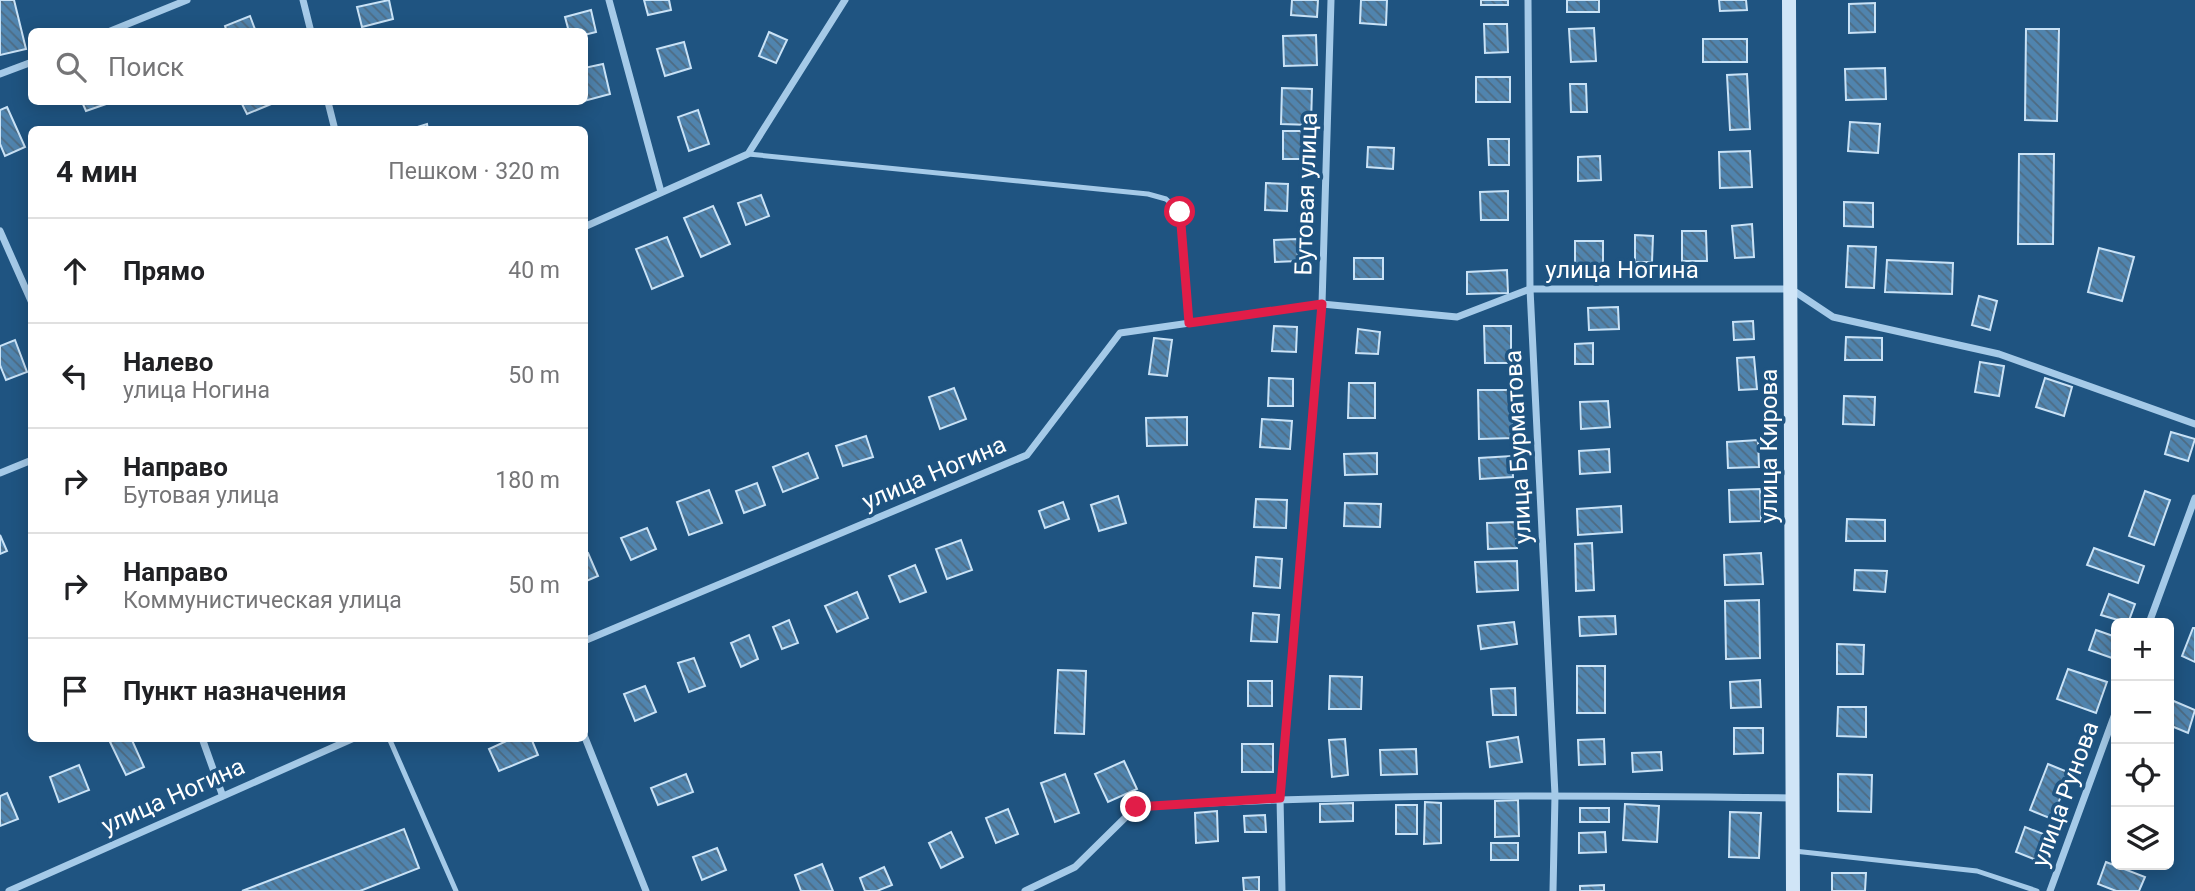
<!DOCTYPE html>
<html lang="ru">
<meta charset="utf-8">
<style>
body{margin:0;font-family:Roboto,sans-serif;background:#f6f6f6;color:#202124}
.controls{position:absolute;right:21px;bottom:21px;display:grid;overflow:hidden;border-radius:10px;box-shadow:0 4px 18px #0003}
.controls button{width:63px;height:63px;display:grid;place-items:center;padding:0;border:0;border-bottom:2px solid #e0e0e0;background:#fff;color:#202124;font:35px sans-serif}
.stop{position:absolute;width:21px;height:21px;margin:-16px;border:5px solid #e11d48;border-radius:50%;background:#fff}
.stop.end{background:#e11d48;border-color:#fff;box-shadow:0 2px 7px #0008}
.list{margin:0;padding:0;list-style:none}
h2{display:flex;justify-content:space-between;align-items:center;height:91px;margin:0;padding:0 28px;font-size:30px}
h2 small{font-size:23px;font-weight:400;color:#757577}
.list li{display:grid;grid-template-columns:46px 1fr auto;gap:21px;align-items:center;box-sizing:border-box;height:105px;padding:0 28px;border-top:2px solid #e0e0e0}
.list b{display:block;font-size:26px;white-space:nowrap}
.list p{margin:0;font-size:23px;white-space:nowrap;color:#757577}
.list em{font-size:23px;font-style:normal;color:#757577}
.icon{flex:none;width:38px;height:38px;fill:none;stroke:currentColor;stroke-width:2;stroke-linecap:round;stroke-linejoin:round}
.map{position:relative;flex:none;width:2195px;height:891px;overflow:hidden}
.search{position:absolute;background:#fff;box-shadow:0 4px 18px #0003;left:28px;top:28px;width:560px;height:77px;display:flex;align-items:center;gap:18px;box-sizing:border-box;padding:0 24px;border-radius:10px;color:#757577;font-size:26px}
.panel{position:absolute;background:#fff;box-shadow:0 4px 18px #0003;left:28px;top:126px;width:560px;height:616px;border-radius:10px}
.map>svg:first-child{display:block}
</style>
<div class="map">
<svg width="2195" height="891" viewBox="0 0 2195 891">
<defs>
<pattern id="building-back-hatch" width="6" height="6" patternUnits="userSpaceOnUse" patternTransform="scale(1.75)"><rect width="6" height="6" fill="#5084ae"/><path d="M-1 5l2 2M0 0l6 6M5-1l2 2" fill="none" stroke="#4e6b82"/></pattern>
</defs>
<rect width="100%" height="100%" fill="#1f5481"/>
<!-- building -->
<g fill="url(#building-back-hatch)" stroke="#c9e2f6" stroke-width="2">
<path d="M0 0H14L26 49 0 55Z"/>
<path d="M389 0 393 19 362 27 357 7Z"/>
<path d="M644 0H669L671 10 648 15Z"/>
<path d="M1292 0H1318L1317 17 1291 15Z"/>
<path d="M1361 0H1387L1386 25 1360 23Z"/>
<rect x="1481" y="0" width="27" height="5"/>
<rect x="1567" y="0" width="32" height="12"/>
<path d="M1719 0H1746L1747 10 1720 11Z"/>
<path d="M1875 3V32L1849 33V4Z"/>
<path d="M591 10 596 32 584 35V32H569L565 17Z"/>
<path d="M250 16 256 32H227L225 26Z"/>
<path d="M1484 24H1507L1508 52 1485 53Z"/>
<path d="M1594 28 1596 61 1571 62 1569 29Z"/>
<path d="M2026 29H2059L2057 121 2025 120Z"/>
<path d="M769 32 787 40 776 63 759 56Z"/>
<path d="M1316 35 1317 65 1284 66 1283 36Z"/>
<rect x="1703" y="39" width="44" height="23"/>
<path d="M684 42 691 68 665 76 657 49Z"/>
<path d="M603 64 610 94 584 101V68Z"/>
<path d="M1885 68 1886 99 1846 100 1845 69Z"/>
<path d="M1747 74 1750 129 1730 130 1727 75Z"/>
<rect x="1476" y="77" width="34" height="25"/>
<path d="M1570 84H1586L1587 112H1571Z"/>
<path d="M1282 88 1312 89 1311 125 1281 124Z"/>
<path d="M82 102H108L109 103 86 111Z"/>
<path d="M241 102H276L247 114Z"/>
<path d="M7 107 25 147 5 156 0 144V110Z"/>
<path d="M698 110 709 144 689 151 678 117Z"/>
<path d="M1850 122 1880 124 1878 153 1848 151Z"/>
<path d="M427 124 428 130H408Z"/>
<rect x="1283" y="131" width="29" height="28"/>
<path d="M1488 139H1509V165H1489Z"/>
<path d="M1368 147 1394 148 1393 169 1367 167Z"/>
<path d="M1750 151 1752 187 1720 188 1719 152Z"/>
<path d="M2019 154H2054L2053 244H2018Z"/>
<path d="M1600 156 1601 180 1578 181V157Z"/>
<path d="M1266 183 1288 184 1287 211 1265 210Z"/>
<path d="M1508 191V220H1481L1480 192Z"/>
<path d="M761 195 769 216 746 225 738 203Z"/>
<path d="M1844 202 1873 203V227L1844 226Z"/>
<path d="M713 206 730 244 701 257 684 218Z"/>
<path d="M1752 224 1754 257 1735 258 1732 226Z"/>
<path d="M1682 231H1706L1707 261H1682Z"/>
<path d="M1635 235 1653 236 1652 262H1635Z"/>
<path d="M667 237 683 276 652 289 636 249Z"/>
<path d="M1297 239 1298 261 1275 262 1274 240Z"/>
<rect x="1575" y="241" width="28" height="23"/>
<path d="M1848 246 1876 247 1874 288 1846 287Z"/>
<path d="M2099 248 2134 257 2122 301 2088 292Z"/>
<rect x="1354" y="258" width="29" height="21"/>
<path d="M1887 260 1953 263 1952 294 1885 292Z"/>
<path d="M1507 270 1508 293 1467 294V272Z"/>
<path d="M1979 296 1997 301 1990 330 1972 325Z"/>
<path d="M1618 307 1619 329 1589 330 1588 308Z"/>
<path d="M1753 321 1754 339 1734 340 1733 322Z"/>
<path d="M1274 326 1297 327 1296 352 1272 351Z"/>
<path d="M1484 326H1511V363H1485Z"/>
<path d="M1358 329 1380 332 1378 354 1356 353Z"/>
<path d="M1846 337 1882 338V360H1845Z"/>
<path d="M1154 338 1172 340 1167 376 1149 374Z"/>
<path d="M15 340 27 372 6 380 0 365V346Z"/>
<path d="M1593 343V364H1575V344Z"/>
<path d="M1754 357 1757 389 1739 390 1737 358Z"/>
<path d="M1980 362 2004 366 1999 396 1975 392Z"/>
<path d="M1269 378 1293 379V406H1268Z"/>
<path d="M2045 378 2072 387 2064 416 2036 407Z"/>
<path d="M1349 383H1375V418H1348Z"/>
<path d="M954 388 966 419 940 429 929 397Z"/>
<path d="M1478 390H1513L1514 438 1479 439Z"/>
<path d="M1844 396 1875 397 1874 425 1843 424Z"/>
<path d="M1608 401 1610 427 1581 429 1580 402Z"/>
<path d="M1187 417V445L1147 446 1146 418Z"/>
<path d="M1262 419 1292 421 1290 449 1260 447Z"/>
<path d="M2171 432 2195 439 2188 461 2165 454Z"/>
<path d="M866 436 873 457 843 466 836 446Z"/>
<path d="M1758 440 1759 467 1728 468 1727 442Z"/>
<path d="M1609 449 1610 472 1580 474 1579 451Z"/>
<path d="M808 453 818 478 783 492 773 467Z"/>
<path d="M1377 453V474L1345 475 1344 454Z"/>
<path d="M1512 456 1513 477 1480 479 1479 458Z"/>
<path d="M757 483 765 505 744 513 736 491Z"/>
<path d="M1760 489 1761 521 1730 522 1729 490Z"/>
<path d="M709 490 722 523 689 535 677 502Z"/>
<path d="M2145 491 2170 500 2154 545 2129 536Z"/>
<path d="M1118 496 1126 523 1099 531 1091 505Z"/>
<path d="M1256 499 1287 500 1286 528 1254 527Z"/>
<path d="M1063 502 1069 519 1045 528 1039 511Z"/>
<path d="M1345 503 1381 504 1380 527 1344 526Z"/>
<path d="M1621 506 1622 532 1578 535 1577 509Z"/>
<path d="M1847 519 1885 520V541H1846Z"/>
<path d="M1516 522 1517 548 1488 549 1487 523Z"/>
<path d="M647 528 656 549 631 560 621 538Z"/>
<path d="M0 535 7 551 0 554Z"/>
<path d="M961 540 972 570 947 579 936 549Z"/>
<path d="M1592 543 1594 590 1576 591 1575 544Z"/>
<path d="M2094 548 2144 566 2138 583 2087 565Z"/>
<path d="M588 553 598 576 584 582V555Z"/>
<path d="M1761 553 1763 584 1725 585 1724 555Z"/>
<path d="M1256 557 1282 559 1280 588 1254 586Z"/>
<path d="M1517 561 1518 590 1477 592 1475 562Z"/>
<path d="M915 565 926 592 900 602 889 576Z"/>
<path d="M1855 570 1887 571 1885 592 1854 590Z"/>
<path d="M857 592 868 618 837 632 825 606Z"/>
<path d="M2109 594 2135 604 2128 623 2101 615Z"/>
<path d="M1759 600 1760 658 1726 659 1725 601Z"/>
<path d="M1253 613 1279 615 1277 642 1251 641Z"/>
<path d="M1615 616 1616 634 1580 636 1579 617Z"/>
<path d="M789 620 798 643 782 649 773 627Z"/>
<path d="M1514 622 1517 644 1481 649 1478 626Z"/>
<path d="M2193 628H2195V662L2182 656Z"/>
<path d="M2096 630 2116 637 2115 659 2089 650Z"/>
<path d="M749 635 758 659 741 667 731 643Z"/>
<path d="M1837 644 1864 645 1863 674H1837Z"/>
<path d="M694 658 705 686 689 692 678 663Z"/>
<rect x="1577" y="666" width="28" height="47"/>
<path d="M2068 669 2107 682 2096 713 2057 699Z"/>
<path d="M1058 670 1086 671 1084 734 1055 733Z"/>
<path d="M1330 676 1362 677 1361 709H1329Z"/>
<path d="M1760 680 1761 707 1731 708 1730 682Z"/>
<rect x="1248" y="681" width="24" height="25"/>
<path d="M645 686 656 712 635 721 624 694Z"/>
<path d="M1515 688 1516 715H1493L1491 689Z"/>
<path d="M2169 699 2195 710 2188 733 2169 725Z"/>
<path d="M1838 707H1866V737L1837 736Z"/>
<path d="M1734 728H1763V753L1734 754Z"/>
<path d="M1518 737 1522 762 1490 767 1487 742Z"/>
<path d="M118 738H131L144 767 126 775 110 742Z"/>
<path d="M513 738H531L538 755 499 771 489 749Z"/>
<path d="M1345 739 1348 775 1332 777 1329 740Z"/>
<path d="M1604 739 1605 764 1579 765 1578 740Z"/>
<rect x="1242" y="744" width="31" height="28"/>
<path d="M1416 749 1417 774 1381 775 1380 750Z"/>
<path d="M1661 752 1662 770 1633 772 1632 753Z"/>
<path d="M1124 761 1137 789 1108 802 1095 774Z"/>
<path d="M2048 764 2070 773 2052 819 2030 810Z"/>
<path d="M79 765 89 790 59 802 50 777Z"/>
<path d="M686 774 693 792 658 805 651 788Z"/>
<path d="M1065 774 1079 813 1055 822 1041 783Z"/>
<path d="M1838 774 1872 775 1871 812 1838 811Z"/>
<path d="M7 793 18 819 0 826V796Z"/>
<path d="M1518 800 1519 836 1495 837V801Z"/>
<path d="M1425 802 1441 803V843L1424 844Z"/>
<path d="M1353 803V821L1320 822V804Z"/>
<path d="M1625 804 1659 806 1657 842 1623 840Z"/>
<rect x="1396" y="805" width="21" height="29"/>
<rect x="1580" y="808" width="29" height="14"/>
<path d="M1008 809 1018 834 996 843 986 818Z"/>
<path d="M1217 811 1218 841 1196 843 1195 813Z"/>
<path d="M1730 812 1761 813 1759 858 1729 857Z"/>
<path d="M1265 815 1266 832H1245L1244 816Z"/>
<path d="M2025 827 2051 837 2041 862 2016 852Z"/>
<path d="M404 829 419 868 360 891H242Z"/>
<path d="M951 832 963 857 941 868 929 843Z"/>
<path d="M1605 832 1606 852 1579 853V833Z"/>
<rect x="1491" y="843" width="27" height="17"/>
<path d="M717 848 726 870 702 880 693 857Z"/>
<path d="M2106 862 2145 877 2139 891H2116L2098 884Z"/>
<path d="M822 864 833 891H801L795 875Z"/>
<path d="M884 867 892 885 877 891H865L860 878Z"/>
<path d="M1832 873H1866L1865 891H1832Z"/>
<path d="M1259 877V891H1244L1243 878Z"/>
<path d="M1604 885V891H1580V886Z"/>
</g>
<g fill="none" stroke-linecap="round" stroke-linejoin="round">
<!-- service -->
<g stroke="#a5cae8" stroke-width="5">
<path d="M748 154 1148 194 1166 199 1180 212 1189 323"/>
<path d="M389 738 456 891"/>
<path d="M1794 851 1977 871 2037 891"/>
</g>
<!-- minor -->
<g stroke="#a5cae8" stroke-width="7">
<path d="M303 0 311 32"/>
<path d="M609 0 661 192"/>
<path d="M1528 0 1530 289 1555 795 1553 891"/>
<path d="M108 32 187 0"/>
<path d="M0 74 32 62"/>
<path d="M328 102 335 130"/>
<path d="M584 227 748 154 845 0"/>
<path d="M0 231 32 303"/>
<path d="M0 473 32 460"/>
<path d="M2149 623 2195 498"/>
<path d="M584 641 1027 455 1120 333 1322 304 1457 317 1530 289H1791L1833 317 1999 354 2195 424"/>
<path d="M584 735 646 891"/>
<path d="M202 738 222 794"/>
<path d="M9 891 354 738"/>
<path d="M1025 891 1075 867 1136 807C1355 793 1573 795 1792 798"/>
<path d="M1282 891 1280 798 1322 304 1331 0"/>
<path d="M2050 891 2116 711"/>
</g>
<!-- secondary -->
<path stroke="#d0e5f7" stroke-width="14" d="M1789 0 1793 891"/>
</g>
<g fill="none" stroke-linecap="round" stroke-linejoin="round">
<!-- route -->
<path stroke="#e11d48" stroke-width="9" d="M1136 807 1280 798 1322 304 1189 323 1180 212"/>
</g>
<g text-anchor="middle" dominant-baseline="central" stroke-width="7" stroke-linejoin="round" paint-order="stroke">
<!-- street labels -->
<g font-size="24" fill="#fff" stroke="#1f5481">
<text transform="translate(1306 194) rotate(-88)">Бутовая улица</text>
<text x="1622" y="270">улица Ногина</text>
<text transform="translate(1769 446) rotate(-90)">улица Кирова</text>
<text transform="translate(1518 447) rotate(-93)">улица Бурматова</text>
<text transform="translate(934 473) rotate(-23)">улица Ногина</text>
<text transform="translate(2065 794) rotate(-70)">улица Рунова</text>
<text transform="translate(173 796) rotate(-24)">улица Ногина</text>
</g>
</g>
</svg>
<div class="controls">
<button>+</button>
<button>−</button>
<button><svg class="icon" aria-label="locate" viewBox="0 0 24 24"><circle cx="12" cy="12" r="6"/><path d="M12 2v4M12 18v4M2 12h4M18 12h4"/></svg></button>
<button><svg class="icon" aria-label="layers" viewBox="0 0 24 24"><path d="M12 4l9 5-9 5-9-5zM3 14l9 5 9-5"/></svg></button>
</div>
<div class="stop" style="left:1180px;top:212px"></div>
<div class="stop end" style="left:1136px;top:807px"></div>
<div class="search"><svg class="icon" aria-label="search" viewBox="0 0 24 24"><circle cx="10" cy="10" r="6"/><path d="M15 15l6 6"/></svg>Поиск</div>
<section class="panel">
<h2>4 мин<small>Пешком · 320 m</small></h2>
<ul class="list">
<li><svg class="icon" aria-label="ahead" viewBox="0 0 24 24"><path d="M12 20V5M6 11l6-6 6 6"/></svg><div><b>Прямо</b></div><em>40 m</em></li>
<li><svg class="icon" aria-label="left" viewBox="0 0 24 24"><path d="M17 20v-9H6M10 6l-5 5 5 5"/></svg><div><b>Налево</b><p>улица Ногина</p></div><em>50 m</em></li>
<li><svg class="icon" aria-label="right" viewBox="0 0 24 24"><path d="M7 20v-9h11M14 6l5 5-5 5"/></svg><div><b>Направо</b><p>Бутовая улица</p></div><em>180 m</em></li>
<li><svg class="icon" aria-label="right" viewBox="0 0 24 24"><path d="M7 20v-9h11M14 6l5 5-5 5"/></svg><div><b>Направо</b><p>Коммунистическая улица</p></div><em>50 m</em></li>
<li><svg class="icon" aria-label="arrive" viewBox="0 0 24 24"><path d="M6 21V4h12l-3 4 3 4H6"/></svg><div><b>Пункт назначения</b></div></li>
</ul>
</section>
</div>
